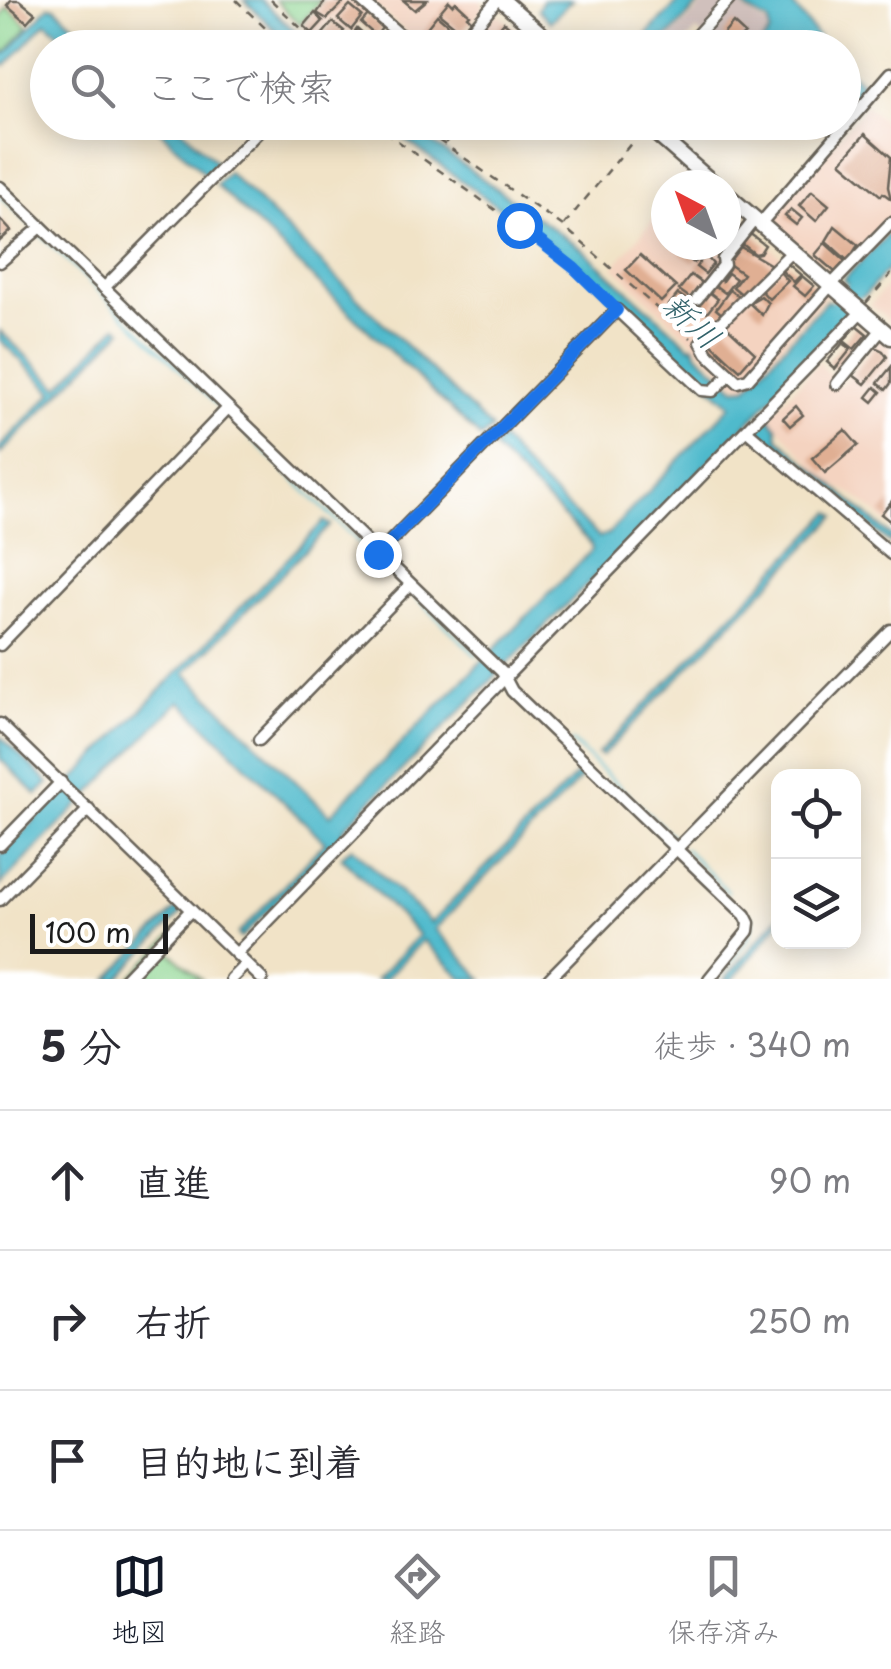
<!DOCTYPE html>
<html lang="ja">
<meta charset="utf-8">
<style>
body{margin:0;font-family:"Playpen Sans","Klee One",sans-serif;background:#f2f2f3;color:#2b2b33}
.controls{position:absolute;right:30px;bottom:30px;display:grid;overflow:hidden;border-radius:20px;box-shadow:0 5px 25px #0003}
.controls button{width:90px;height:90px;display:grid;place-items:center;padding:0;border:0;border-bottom:2px solid #e1e1e2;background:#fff;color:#2b2b33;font:50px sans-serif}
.compass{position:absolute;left:651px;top:170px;width:90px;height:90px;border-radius:50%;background:#fff;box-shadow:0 5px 25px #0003;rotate:319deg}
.scale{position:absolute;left:30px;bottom:25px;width:138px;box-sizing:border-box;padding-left:10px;border:5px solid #1c1c1c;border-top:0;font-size:28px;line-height:35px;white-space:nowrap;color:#1c1c1c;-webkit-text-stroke:8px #fff;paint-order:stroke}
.stop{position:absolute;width:30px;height:30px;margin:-22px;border:8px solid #1a73e8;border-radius:50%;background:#fff}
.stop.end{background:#1a73e8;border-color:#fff;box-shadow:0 2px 10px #0008}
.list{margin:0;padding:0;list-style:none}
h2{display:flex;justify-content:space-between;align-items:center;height:130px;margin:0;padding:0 40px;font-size:42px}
h2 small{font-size:32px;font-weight:400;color:#7c7c81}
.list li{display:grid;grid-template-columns:65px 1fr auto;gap:30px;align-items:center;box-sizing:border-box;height:140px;padding:0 40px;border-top:2px solid #e1e1e2}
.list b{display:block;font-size:38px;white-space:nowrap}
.list em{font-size:32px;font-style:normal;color:#7c7c81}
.icon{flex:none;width:55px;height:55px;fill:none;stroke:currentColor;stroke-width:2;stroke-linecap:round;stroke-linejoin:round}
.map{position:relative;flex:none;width:891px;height:979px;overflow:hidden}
.search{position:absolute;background:#fff;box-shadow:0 5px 25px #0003;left:30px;right:30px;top:30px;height:110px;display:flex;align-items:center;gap:25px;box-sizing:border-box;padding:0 35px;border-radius:55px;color:#7c7c81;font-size:38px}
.sheet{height:550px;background:#fff}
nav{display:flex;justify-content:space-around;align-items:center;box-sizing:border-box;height:140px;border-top:2px solid #e1e1e2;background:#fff;font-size:28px;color:#7c7c81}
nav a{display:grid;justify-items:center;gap:5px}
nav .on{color:#111827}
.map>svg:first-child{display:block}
</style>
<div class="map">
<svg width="891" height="979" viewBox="0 0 891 979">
<rect width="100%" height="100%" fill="#fff"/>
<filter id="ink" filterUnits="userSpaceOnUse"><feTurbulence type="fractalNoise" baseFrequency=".01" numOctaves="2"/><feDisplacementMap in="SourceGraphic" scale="20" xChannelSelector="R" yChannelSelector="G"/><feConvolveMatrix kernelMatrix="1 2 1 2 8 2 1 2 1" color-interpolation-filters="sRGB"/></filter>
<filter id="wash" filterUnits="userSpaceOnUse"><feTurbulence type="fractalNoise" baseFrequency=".0048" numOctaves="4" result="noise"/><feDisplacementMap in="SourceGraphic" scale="40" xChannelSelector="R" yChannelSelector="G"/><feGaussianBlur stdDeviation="2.25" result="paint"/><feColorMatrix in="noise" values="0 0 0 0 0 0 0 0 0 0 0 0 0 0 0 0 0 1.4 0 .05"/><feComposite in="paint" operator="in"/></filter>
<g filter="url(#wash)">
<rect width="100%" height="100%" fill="#f1e3c7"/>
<!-- built -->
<g fill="#f4d3c0">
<path d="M321 0H352L367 13 349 34 332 19 315 38 300 25Z"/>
<path d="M368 0H481L484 8 451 47H424Z"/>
<path d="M492 15H499L527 39 521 47 464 48Z"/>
<path d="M866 106 891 128V219L837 276 768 218Z"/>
<path d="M666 204V245H726V210L827 295 745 386 736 384 614 267Z"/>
<path d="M891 281V322L870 305Z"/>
<path d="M880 337 891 346V526L854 495 828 482 768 416 819 362 839 387Z"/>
</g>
<!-- industrial -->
<path fill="#d0c0bc" d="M707 0H737L746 11 769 25 767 35 756 47H715L697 31 681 47 624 48 640 36 652 42H666Z"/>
<!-- green -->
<g fill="#8cd590" stroke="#547856" stroke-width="2.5">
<path d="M275 0H321L300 25Z"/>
<path d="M8 7 28 26 6 53 0 48V18Z"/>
<path d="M179 928V936L169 951 201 979 130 977Z"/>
</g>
<!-- water -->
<g fill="#50bacc" stroke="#366b74" stroke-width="2.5">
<path d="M244 0H261L312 47H292Z"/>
<path d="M543 0H572L550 22 538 9Z"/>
<path d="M680 0H703L667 38 653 39 647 34Z"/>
<path d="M738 0H789L826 47H800L791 42 784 47H758L770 33 769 22 748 10Z"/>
<path d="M49 6 55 7 98 47H76L46 22 6 66 0 61V50L6 54Z"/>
<path d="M844 65 868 91 844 118Z"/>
<path d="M152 123H176L217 163 206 175Z"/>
<path d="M382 123H404L583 250 690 346 693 345 699 355 736 388 747 387 827 300 846 316 755 416 345 827 340 836 241 938 238 934 325 842 180 701 0 886V856L324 521 330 525 185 673 330 815 592 550 590 543 493 448 501 439 534 476 599 537 608 534 731 405 688 366 684 368 678 362 679 358 572 261Z"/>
<path d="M228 172 492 429 481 438 216 185Z"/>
<path d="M891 231V266L863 297 843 280Z"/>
<path d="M117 326 122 330 0 454V447L53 392 0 340V331L59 387Z"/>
<path d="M768 416 777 427 778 438 891 536V544L756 429Z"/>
<path d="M831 512 836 516 602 756 598 754Z"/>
<path d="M0 736 49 783 37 795 0 759Z"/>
<path d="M581 770 586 773 435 929 483 979H463L423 940 385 979H376L419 935 341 857 352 847 431 923Z"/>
<path d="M177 908 182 912 117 979H108Z"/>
<path d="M778 917V924L733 979H725Z"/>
</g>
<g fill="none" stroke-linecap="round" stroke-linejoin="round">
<!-- stream -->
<g stroke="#50bacc" stroke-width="2.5">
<path d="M0 195 35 229"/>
<path d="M40 234 222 410"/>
<path d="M227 415 405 587"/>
<path d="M411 592 477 656"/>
<path d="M571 741 678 842"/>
<path d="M684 848 728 892"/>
<path d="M716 979C730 961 759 938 751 915"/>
</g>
<!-- river -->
<path stroke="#50bacc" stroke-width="18" d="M823 324 891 251"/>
</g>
<g id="blocks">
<!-- building -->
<g fill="#e0af93">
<path d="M11 0H19L35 13 27 22 7 5Z"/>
<path d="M326 0 344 2 327 19 317 13Z"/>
<path d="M403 0H427L415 10Z"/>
<path d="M449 1 453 5 456 2 469 14 467 16 471 20 461 31 439 13Z"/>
<path d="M350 6 362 16 351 30 338 19Z"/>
<path d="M315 13 323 21 312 33 304 26Z"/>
<path d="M368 15 382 28 376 36 361 23Z"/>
<path d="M437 15 450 26 441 36 434 29 426 39 421 35Z"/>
<path d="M333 22 344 31 332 45 321 36Z"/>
<path d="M504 22 523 38 515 48H482Z"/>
<path d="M733 23 745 34 734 45 723 35Z"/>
<path d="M357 29 369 40 365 44 369 48H344Z"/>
<path d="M442 126 452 135 446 142 436 133Z"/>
<path d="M865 134 891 157 888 187 891 199 883 193 881 196 841 162Z"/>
<path d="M812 191 829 205 816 221 799 206Z"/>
<path d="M791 209 802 218 796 225 785 216Z"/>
<path d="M0 219 11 231 0 241Z"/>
<path d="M835 226 858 245 848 261 826 241Z"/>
<path d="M749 233 765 245 760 253 755 254 741 243Z"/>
<path d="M825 243 845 261 835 272 815 255Z"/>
<path d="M686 245H699L704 249 694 263 680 253Z"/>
<path d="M739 246 773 266 744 296 733 287 743 274 726 262Z"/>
<path d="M640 255 676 287 661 302 626 270Z"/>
<path d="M705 255 713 264 705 274 696 267Z"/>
<path d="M788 264 801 275 794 282 782 271Z"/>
<path d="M779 271 788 281 769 299 760 289Z"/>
<path d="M728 273 736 279 725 293 713 284 718 277 722 281Z"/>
<path d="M691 275 702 283 690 298 679 290Z"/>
<path d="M802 276 814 286 805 296 793 286Z"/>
<path d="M730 290 739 296 723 315 716 309Z"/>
<path d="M709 292 718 299 707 313 698 305Z"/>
<path d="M678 294 687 300 678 312 669 305Z"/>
<path d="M761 296 768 303 762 315 749 303Z"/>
<path d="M856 325 867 334 854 349 844 341Z"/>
<path d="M726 326 755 353 740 370 710 342Z"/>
<path d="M843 343 851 349 835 369 827 362Z"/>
<path d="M875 347 883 351 887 357 865 384 853 375Z"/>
<path d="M891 367V383L886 390 878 383Z"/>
<path d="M875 387 881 392 873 402 867 397Z"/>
<path d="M796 406 803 415 790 426 783 418Z"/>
<path d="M845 430 858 445 825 473 812 458Z"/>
<path d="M891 502V522L881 514Z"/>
</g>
</g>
</g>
<g filter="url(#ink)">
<use href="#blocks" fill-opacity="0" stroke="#676258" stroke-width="2.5"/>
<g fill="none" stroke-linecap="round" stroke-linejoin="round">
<defs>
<g id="minor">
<path d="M360 0 415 48"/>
<path d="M457 48 497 0"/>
<path d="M685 48 729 0"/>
<path d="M0 187 502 672 512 691 745 915 749 923 748 931 709 979"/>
<path d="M760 224 891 73"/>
<path d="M792 252 701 342 707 353 738 382 748 379 831 285 891 223"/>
<path d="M0 262 41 227"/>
<path d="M104 288 268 122"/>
<path d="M697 299 724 265 723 259 755 219"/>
<path d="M837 384 882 329"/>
<path d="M747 431 891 554"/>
<path d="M378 554 617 310 702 390 713 391 730 374"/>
<path d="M0 645 228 408"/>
<path d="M0 724 262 979"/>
<path d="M259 740 410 585"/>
<path d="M0 845 61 782"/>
<path d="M0 900 89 809"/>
<path d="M236 954 861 312"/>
<path d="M125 979 191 910"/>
<path d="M231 979 246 964"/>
<path d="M549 979 891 630"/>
</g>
<g id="major">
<path d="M502 0 557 48"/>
<path d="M643 122 715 185"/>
<path d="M726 194 891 337"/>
</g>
</defs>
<!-- minor casing -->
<use href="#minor" stroke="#676258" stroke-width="15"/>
<!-- major casing -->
<use href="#major" stroke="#676258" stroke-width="19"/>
<!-- path -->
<g stroke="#676258" stroke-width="2.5" stroke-dasharray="8 8" stroke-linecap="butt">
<path d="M236 0 286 48"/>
<path d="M271 0 322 48"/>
<path d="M372 122C452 182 537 233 609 302"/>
<path d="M412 122 563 226 691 338"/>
<path d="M564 225 638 135"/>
<path d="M866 303 891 274"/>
</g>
<!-- minor -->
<use href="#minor" stroke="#fff" stroke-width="10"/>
<!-- major -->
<use href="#major" stroke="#fff" stroke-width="14"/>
</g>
</g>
<g fill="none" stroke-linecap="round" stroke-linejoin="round" filter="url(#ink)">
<!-- route -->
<path stroke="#1a73e8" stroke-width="12" d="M378 554 617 310 574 268 519 225"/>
</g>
<g text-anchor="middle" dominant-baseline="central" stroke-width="9" stroke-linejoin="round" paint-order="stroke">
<!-- water labels -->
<g font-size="32" font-style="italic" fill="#33636b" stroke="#fff">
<text transform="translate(693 320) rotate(43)">新川</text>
</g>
</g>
</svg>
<div class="controls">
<button><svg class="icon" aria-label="locate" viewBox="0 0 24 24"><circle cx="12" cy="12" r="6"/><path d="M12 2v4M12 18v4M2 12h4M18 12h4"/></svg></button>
<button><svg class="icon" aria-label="layers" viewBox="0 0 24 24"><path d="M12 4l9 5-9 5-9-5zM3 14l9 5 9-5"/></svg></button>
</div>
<svg class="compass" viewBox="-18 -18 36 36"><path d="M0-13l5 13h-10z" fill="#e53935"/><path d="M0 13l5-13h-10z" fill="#7c7c81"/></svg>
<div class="scale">100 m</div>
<div class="stop" style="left:519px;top:225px"></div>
<div class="stop end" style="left:378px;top:554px"></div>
<div class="search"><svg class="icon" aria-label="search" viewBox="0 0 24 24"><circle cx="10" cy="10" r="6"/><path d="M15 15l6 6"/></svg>ここで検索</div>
</div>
<section class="sheet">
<h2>5 分<small>徒歩 · 340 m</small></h2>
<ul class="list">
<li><svg class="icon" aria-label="ahead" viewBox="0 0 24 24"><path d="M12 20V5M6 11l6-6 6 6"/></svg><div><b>直進</b></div><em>90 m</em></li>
<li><svg class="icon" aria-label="right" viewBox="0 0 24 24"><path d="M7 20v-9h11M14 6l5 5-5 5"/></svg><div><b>右折</b></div><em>250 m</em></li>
<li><svg class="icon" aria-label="arrive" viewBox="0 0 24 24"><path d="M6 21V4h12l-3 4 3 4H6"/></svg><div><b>目的地に到着</b></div></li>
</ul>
</section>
<nav>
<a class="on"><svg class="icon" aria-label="map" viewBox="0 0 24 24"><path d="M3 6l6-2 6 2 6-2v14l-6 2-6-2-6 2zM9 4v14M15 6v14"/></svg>地図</a>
<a><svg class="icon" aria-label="directions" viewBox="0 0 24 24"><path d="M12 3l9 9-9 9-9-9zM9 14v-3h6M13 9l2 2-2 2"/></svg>経路</a>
<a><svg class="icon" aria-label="saved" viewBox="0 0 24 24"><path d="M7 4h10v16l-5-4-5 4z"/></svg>保存済み</a>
</nav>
